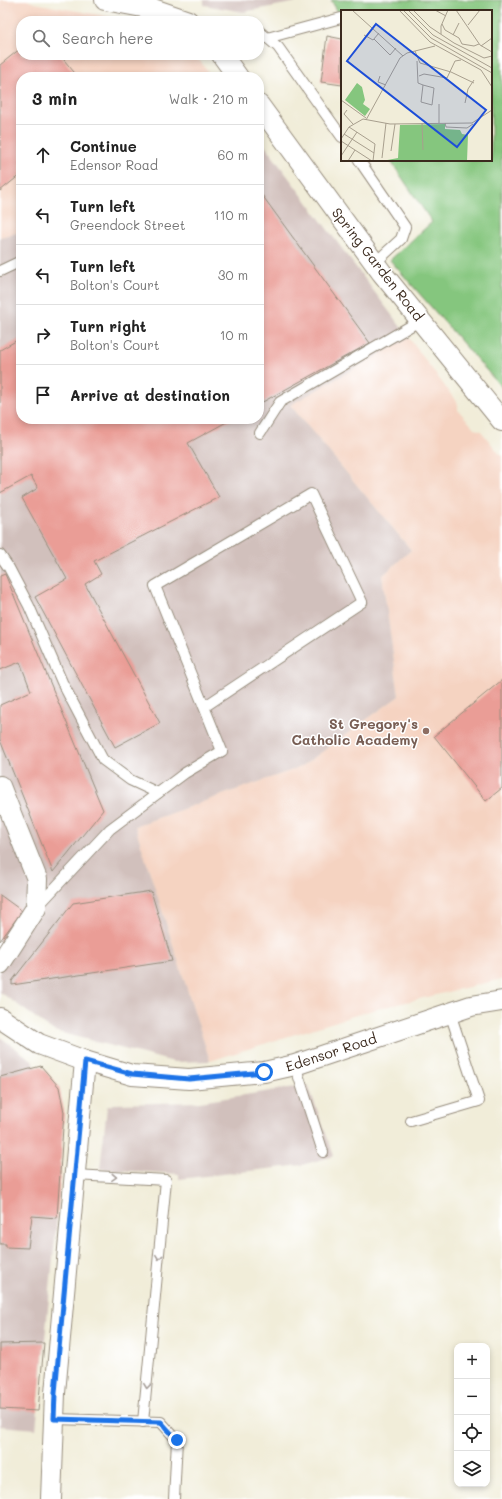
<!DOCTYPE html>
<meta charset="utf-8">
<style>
body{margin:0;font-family:Mali,sans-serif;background:#f2f2f2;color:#222}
.controls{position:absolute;right:12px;bottom:12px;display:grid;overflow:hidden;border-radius:8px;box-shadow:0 2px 6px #0003}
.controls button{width:36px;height:36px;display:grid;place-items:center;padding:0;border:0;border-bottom:1px solid #e0e0e0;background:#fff;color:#222;font:20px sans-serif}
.stop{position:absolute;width:12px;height:12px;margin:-9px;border:3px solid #1a73e8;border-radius:50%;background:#fff}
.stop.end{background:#1a73e8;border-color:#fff;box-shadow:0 1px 4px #0008}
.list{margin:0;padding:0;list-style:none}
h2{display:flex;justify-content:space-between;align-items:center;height:52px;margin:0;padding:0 16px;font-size:17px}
h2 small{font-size:13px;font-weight:400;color:#767676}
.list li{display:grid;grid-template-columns:26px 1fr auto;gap:12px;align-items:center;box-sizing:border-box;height:60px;padding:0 16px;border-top:1px solid #e0e0e0}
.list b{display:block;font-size:15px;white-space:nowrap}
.list p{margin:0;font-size:13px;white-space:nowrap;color:#767676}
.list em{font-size:13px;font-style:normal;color:#767676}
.icon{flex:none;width:22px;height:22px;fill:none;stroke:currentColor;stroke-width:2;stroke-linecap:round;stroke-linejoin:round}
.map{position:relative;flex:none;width:502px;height:1499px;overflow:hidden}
.search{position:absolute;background:#fff;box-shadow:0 2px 6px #0003;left:16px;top:16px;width:248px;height:44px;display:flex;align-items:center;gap:10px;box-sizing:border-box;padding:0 14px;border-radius:16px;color:#767676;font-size:15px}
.panel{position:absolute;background:#fff;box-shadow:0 2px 6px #0003;left:16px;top:72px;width:248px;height:352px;border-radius:16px}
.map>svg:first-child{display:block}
</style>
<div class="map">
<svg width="502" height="1499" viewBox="0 0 502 1499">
<rect width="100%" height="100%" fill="#fff"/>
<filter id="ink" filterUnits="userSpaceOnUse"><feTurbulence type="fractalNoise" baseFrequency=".025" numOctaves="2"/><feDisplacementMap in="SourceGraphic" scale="8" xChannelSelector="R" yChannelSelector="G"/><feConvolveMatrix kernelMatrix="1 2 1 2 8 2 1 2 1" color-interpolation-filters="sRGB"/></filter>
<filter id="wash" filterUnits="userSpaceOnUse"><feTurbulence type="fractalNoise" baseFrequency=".012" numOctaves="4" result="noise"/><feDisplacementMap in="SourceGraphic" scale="16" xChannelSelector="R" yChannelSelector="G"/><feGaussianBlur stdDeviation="0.9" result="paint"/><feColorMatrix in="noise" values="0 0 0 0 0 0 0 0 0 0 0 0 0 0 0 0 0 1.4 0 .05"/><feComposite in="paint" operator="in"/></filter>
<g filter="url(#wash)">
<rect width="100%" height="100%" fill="#f1edd9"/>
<!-- built -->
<g fill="#f5d3c1">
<path d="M0 0H27L34 3 132 21H21V55H195L208 71 200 77H21V232L0 237Z"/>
<path d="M409 338 458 404V410L475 429 481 431 502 457V979L369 1011 210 1061 135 826 301 767 399 696 382 576 411 550 290 405Z"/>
</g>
<!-- industrial -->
<g fill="#d1c0bc">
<path d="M204 0H308L243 12 204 5Z"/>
<path d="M259 138 409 338 290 405 411 550 382 576 399 696 301 767 135 826 210 1061 174 1062 54 1031 0 992V237L21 232V419H259Z"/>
<path d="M0 1037 32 1060 36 1067 41 1066 59 1087 64 1112 57 1218 36 1429 0 1426Z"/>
<path d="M308 1085 334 1156 302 1165 179 1179V1174L100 1169 107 1107 114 1104 200 1102Z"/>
</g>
<!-- green -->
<path fill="#85c67e" stroke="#60784e" d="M331 0H502V388L390 260 432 222 390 160H491V11H342V19Z"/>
<g id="blocks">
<!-- building -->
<g fill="#ea9d96">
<path d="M327 36 342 39V85L321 82Z"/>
<path d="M21 48V55H60L78 77H21V174L0 191V65Z"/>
<path d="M259 191 370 343 259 404Z"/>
<path d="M21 338V419H232L188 443 219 497 94 561 101 574 85 584 160 723 115 747 35 597 67 579 22 498 38 488 31 476 0 493V350Z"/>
<path d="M5 574 103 810 53 872 0 740V705L31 691 20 662 0 670V576Z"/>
<path d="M502 680V788L486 801 434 736Z"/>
<path d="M151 891 172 961 12 985V981L73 903Z"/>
<path d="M0 895 22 911 0 941Z"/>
<path d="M41 1066 59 1087 64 1112 57 1218 32 1216 28 1248 6 1247V1244H0V1077Z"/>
<path d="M44 1343 38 1411 0 1409V1344Z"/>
</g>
</g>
</g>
<g filter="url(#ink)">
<use href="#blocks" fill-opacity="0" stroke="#968c7c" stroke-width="1"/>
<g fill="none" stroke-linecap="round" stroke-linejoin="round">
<defs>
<g id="lane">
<path d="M259 31 278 47 342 137"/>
<path d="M267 38 341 18"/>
<path d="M359 160 405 227 401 239 375 263"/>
<path d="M0 271 21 261"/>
<path d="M260 433 280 402 421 320"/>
<path d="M0 555 9 568 29 606 62 682 103 760 130 780 158 793"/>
<path d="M37 907 110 829 185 773 222 751 155 586 311 494 362 602 204 707"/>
<path d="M295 1065 323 1152"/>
<path d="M411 1121 479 1101 450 1013"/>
<path d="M75 1175 166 1180 143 1422"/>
<path d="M54 1419 161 1422 177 1440 174 1499"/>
</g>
<g id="street">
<path d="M105 0 153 9 188 21"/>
<path d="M222 55 238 77"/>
<path d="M259 105 382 273 502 421"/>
<path d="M0 786 37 879 36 908 0 964"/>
<path d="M0 1018 39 1044 85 1061 132 1075 189 1079 264 1072 295 1065 471 1006 502 1001"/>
<path d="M51 1499 55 1393 85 1061"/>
</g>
</defs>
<!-- lane casing -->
<use href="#lane" stroke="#968c7c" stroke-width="12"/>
<!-- street casing -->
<use href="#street" stroke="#968c7c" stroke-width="22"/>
<!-- lane -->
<use href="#lane" stroke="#fff" stroke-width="10"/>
<!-- street -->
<use href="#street" stroke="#fff" stroke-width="20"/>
</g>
<!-- one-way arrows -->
<defs><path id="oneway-chevron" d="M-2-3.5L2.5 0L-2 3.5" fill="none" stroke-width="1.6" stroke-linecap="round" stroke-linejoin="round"/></defs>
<g stroke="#a79f9a">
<use href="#oneway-chevron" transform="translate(114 1177) rotate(3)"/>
<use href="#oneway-chevron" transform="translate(159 1257) rotate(96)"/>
<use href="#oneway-chevron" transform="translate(147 1386) rotate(96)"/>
</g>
</g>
<g fill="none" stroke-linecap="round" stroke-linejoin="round" filter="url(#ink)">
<!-- route -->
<path stroke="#1a73e8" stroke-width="5" d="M177 1440 161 1422 54 1419 55 1393 85 1061 132 1074 189 1079 264 1072"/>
</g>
<!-- markers -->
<circle fill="#8d6e63" stroke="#fff" stroke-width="1.5" cx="426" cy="731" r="4"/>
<g text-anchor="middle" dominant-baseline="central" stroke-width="3" stroke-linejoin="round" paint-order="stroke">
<!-- street labels -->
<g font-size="14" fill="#3b2a1e" stroke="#fff">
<text transform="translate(378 264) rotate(52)">Spring Garden Road</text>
<text transform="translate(331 1052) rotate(-18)">Edensor Road</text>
</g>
<!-- education labels -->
<g font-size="14" font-weight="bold" fill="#785e54" stroke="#fff" text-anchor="end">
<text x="418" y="723">St Gregory's<tspan x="418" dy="16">Catholic Academy</tspan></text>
</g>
</g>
<!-- overview -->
<g transform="translate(341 10)">
<rect width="151" height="151" fill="#f1edd9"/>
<path d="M16 73 21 77 24 90 22 94 29 99 24 106 4 90ZM104 114V119L119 120 121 124 127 125 126 151H41L57 148 59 115Z" fill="#85c67e"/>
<path fill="none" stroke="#a89f8e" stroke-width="1" d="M11 0 62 46M58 0 89 32 140 60 151 77M62 0 90 28 151 63M67 0 92 25 151 58M72 0 89 17 113 33 143 48 151 46M94 0 105 6M115 0 139 35 151 42M101 14 104 20 118 28 121 34 133 36 138 34M127 15 139 0M100 24V16L107 0M23 25 32 30 38 23M112 25 118 13M33 29 49 45 55 38M140 36 151 28M74 41 79 53 110 62 133 73M76 51 77 73 82 75 93 78 91 95 80 92 82 75M39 66 37 72 45 75M78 66 83 64 106 68 114 51 120 50M0 90 25 108M124 93 127 79 133 70M6 100 3 104 12 114M25 110 59 48 66 43 94 36M81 113 82 140M98 113V94M104 113 105 117 126 118 132 114M8 117 34 134 32 151M3 124 33 143M0 129 8 117 22 109 49 114 131 113 151 100M0 131 31 151M50 141 54 114M0 146 16 122M41 148 45 113M7 151 14 140"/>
<path fill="#1d4ed8" fill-opacity="0.15" stroke="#1d4ed8" stroke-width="2" d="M35 14 145 100 116 137 6 51Z"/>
<rect width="151" height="151" fill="none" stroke="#3b2a1e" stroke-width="2"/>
</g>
</svg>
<div class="controls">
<button>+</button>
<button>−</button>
<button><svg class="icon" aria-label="locate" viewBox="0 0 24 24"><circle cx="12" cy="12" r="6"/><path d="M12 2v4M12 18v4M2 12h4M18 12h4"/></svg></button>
<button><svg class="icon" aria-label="layers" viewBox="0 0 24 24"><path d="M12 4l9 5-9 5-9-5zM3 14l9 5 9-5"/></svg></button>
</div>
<div class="stop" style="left:264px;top:1072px"></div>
<div class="stop end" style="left:177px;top:1440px"></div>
<div class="search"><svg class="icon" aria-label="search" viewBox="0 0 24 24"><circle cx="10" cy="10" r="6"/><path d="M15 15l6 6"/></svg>Search here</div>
<section class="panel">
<h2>3 min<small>Walk · 210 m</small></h2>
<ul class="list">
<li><svg class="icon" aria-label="ahead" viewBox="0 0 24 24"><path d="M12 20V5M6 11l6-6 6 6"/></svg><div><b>Continue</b><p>Edensor Road</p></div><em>60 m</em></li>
<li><svg class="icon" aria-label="left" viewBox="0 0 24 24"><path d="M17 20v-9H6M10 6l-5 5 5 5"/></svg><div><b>Turn left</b><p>Greendock Street</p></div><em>110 m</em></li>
<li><svg class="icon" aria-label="left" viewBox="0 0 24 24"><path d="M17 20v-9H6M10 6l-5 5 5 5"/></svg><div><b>Turn left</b><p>Bolton's Court</p></div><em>30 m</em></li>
<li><svg class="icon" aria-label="right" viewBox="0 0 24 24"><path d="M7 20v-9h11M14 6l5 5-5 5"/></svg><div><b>Turn right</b><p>Bolton's Court</p></div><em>10 m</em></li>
<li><svg class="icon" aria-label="arrive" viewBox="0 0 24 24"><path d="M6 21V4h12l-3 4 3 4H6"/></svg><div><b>Arrive at destination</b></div></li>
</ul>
</section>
</div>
